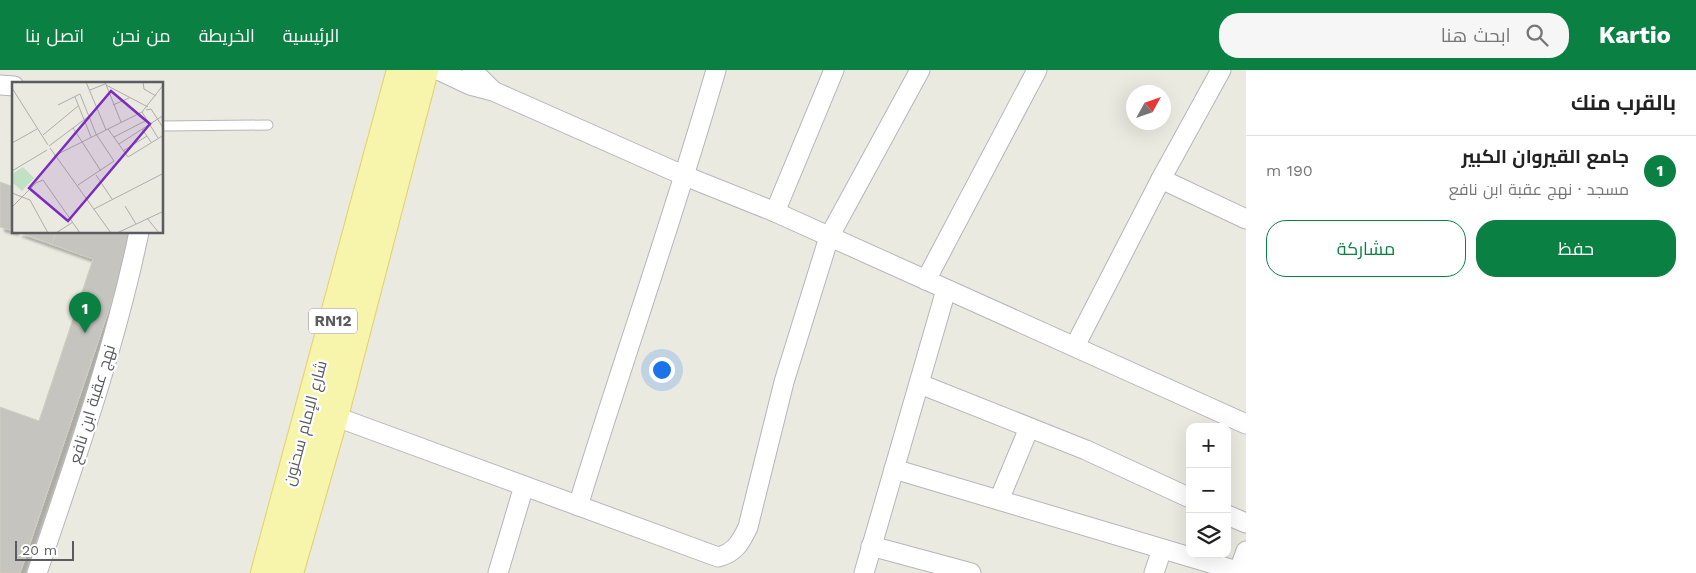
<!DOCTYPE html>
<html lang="ar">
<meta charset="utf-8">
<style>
body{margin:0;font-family:"Work Sans",Cairo,sans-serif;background:#f6f6f6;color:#222;direction:rtl}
.controls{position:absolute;right:15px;bottom:15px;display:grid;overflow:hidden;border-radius:10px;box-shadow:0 5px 20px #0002}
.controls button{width:45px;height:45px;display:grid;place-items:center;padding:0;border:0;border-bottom:1px solid #e0e0e0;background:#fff;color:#222;font:25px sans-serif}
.compass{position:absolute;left:1126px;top:15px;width:45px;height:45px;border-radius:50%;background:#fff;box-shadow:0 5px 20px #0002;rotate:50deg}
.scale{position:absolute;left:15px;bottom:12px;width:59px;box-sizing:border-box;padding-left:5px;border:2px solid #5a5c61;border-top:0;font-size:14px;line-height:18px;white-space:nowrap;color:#5a5c61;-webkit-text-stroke:4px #fff;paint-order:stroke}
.you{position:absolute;left:661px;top:299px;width:18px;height:18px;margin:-12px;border:4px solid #fff;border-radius:50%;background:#1a73e8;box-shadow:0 0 0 8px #1a73e833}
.badge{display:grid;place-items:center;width:32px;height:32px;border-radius:50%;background:#0b8043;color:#fff;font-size:16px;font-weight:700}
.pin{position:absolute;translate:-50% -41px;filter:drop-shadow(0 1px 2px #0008)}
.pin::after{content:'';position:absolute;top:26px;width:18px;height:15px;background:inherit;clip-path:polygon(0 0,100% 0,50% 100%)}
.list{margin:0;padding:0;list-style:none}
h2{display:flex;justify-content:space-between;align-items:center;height:65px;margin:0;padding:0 20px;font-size:21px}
h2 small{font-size:16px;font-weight:400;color:#767676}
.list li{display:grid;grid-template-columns:32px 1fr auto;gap:15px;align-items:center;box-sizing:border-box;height:70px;padding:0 20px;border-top:1px solid #e0e0e0}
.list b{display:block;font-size:19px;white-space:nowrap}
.list p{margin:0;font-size:16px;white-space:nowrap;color:#767676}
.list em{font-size:16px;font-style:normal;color:#767676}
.actions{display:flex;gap:10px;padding:15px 20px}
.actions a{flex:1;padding:11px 0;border:1px solid #0b8043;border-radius:20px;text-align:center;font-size:18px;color:#0b8043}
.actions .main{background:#0b8043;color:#fff}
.icon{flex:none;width:28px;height:28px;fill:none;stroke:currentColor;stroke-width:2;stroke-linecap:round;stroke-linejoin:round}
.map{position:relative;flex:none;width:1246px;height:503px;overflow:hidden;direction:ltr}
header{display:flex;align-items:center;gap:30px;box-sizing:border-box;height:70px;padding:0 25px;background:#0b8043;color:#fff}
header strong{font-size:24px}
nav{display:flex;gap:28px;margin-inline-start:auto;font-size:18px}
.search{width:350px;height:45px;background:#f6f6f6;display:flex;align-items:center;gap:12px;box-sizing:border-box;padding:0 18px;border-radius:20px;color:#767676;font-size:19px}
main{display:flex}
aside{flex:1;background:#fff}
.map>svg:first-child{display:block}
</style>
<header>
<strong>Kartio</strong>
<div class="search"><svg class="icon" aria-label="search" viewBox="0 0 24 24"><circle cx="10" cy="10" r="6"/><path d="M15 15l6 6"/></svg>ابحث هنا</div>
<nav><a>الرئيسية</a><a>الخريطة</a><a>من نحن</a><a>اتصل بنا</a></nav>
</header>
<main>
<aside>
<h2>بالقرب منك<small></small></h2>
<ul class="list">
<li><span class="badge">1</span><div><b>جامع القيروان الكبير</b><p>مسجد · نهج عقبة ابن نافع</p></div><em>190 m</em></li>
</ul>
<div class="actions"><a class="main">حفظ</a><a>مشاركة</a></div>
</aside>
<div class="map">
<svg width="1246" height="503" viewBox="0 0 1246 503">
<defs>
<filter id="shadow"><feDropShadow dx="4.5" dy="4.5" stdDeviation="1" flood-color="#0004"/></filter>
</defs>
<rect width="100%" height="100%" fill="#ebeae1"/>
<!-- building -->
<g fill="#c6c4be" stroke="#cfccc0" filter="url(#shadow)">
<path d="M0 112 14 117V161L0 157Z"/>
<path d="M17 162H135L20 503H0V337L39 351 93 189Z"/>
<path d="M19 162H56L52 174Z"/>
</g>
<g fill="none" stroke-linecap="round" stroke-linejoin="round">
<defs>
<path id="lane" d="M162 56 268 55"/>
<g id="street">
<path d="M438 0 470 15 493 21 685 106 775 142 1246 354"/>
<path d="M472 0 492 20"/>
<path d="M0 15 14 16"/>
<path d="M1161 109 1246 149"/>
<path d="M775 142 834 0"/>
<path d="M926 210 1037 0"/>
<path d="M1075 276 1161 109 1221 0"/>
<path d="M920 314 1086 380 1190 428"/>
<path d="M334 346 718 487C735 483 741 472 748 457L784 312 829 167 920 0"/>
<path d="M894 399 1244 503"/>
<path d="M999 430 1029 358"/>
<path d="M578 436C623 290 674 146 716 0"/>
<path d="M1227 445 1246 453"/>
<path d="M871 476 971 503"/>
<path d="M37 503C75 391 115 278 139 162"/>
<path d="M498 503 524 416"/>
<path d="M864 503 946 220"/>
<path d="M1154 503 1162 479"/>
<path d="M1238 503 1246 481"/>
</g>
<g id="primary">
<path d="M265 503 401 0"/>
<path d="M289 503 334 346 424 0"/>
</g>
</defs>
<!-- lane casing -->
<use href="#lane" stroke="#b4b6ba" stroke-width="11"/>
<!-- street casing -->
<use href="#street" stroke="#b4b6ba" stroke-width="21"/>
<!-- primary casing -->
<use href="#primary" stroke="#e2d163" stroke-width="30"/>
<!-- lane -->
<use href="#lane" stroke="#fff" stroke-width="9"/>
<!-- street -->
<use href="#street" stroke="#fff" stroke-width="19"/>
<!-- primary -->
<use href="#primary" stroke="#f6f5ab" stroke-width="28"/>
</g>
<g text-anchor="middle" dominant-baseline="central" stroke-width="4.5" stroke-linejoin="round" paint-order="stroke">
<!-- shield labels -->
<rect fill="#fff" stroke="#8c8d90" stroke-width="1" x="309" y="238.5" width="48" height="25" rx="4"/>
<g font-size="15" font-weight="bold" fill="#5a5c61">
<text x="333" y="251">RN12</text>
</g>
<!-- street labels -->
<g font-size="16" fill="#5a5c61" stroke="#fff">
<text transform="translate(92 334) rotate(-73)">نهج عقبة ابن نافع</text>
<text transform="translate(305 353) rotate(-75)">شارع الإمام سحنون</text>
</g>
</g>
<!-- overview -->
<g transform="translate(12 12)">
<rect width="151" height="151" fill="#ebeae1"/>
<path d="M11 85 22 96 10 109 0 100V92Z" fill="#c0e1c4"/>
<path fill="none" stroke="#adadaa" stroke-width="1" d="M74 0 94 48M93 0 109 40M131 0 132 7 144 14M94 3 136 25M0 6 36 63M78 8 93 2M63 15 79 55M46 23 68 12 84 52 102 79 66 103M101 23 117 16M134 28 139 27 152 47M130 30 146 56M61 46 89 89M96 47 116 75 152 53M130 47 139 60M31 53 66 24M102 55 135 38M0 61 25 47M107 62 152 33M37 64 77 34M38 66 99 151M111 69 135 54M42 74 130 30 152 2M0 89 35 68M84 93 100 117M0 111 18 118 36 151M113 124 124 142M0 125 24 101 31 98 68 151M82 127 152 91M135 136 147 151M44 151 61 140M105 151 152 129"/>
<path fill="#7b2cbf" fill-opacity="0.15" stroke="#7b2cbf" stroke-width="2.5" d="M99 9 138 42 56 139 17 106Z"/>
<rect width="151" height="151" fill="none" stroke="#5a5c61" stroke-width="2.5"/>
</g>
</svg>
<div class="controls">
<button>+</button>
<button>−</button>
<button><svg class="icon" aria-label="layers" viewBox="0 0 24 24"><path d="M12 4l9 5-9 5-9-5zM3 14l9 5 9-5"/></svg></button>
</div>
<svg class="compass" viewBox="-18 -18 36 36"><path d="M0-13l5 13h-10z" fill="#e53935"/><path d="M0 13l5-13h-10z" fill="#767676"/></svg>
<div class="scale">20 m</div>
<div class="you"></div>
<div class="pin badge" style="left:85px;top:263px">1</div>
</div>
</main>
